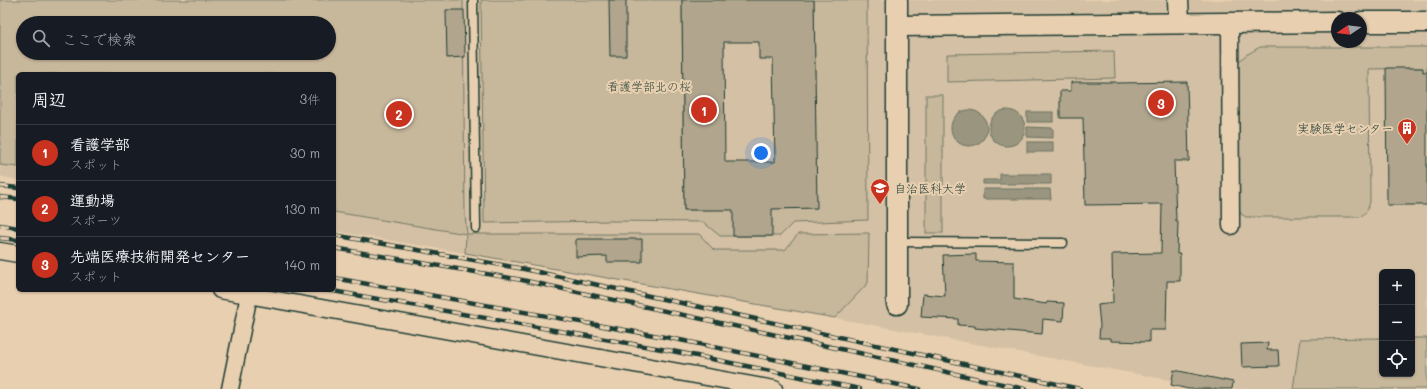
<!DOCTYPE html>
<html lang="ja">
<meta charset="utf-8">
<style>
body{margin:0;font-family:Mali,"Klee One",sans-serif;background:#20242c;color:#f1f3f6}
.controls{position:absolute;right:12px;bottom:12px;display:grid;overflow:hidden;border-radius:6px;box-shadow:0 1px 3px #0004}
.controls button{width:36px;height:36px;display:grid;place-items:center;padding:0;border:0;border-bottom:1px solid #363941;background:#171b24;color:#f1f3f6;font:20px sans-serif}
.compass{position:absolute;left:1331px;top:12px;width:36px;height:36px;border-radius:50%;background:#171b24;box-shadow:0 1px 3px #0004;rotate:257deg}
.you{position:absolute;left:761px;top:153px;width:14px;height:14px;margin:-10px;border:3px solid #fff;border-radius:50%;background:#1a73e8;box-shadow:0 0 0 6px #1a73e833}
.badge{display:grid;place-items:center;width:26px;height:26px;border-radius:50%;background:#c8321e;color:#fff;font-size:13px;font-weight:700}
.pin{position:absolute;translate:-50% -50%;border:2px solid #fff;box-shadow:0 1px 4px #0006}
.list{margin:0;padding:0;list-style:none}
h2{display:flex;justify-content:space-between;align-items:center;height:52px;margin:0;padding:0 16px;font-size:17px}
h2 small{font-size:13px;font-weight:400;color:#9ea1a6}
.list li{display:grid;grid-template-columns:26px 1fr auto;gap:12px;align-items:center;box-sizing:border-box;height:56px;padding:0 16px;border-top:1px solid #363941}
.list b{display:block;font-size:15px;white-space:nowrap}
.list p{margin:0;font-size:13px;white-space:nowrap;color:#9ea1a6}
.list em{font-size:13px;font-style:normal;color:#9ea1a6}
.icon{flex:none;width:22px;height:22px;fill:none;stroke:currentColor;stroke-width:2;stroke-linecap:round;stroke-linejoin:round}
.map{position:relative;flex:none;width:1427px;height:389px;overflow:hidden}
.search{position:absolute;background:#171b24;box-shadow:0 1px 3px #0004;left:16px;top:16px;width:320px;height:44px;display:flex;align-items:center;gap:10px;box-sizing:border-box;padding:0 14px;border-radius:22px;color:#9ea1a6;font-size:15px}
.panel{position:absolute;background:#171b24;box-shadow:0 1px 3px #0004;left:16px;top:72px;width:320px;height:220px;border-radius:6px}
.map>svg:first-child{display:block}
</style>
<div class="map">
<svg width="1427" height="389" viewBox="0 0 1427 389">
<rect width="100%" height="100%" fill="#e8cfb0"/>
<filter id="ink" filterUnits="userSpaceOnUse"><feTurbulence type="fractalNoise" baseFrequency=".025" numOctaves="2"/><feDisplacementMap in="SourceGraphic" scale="8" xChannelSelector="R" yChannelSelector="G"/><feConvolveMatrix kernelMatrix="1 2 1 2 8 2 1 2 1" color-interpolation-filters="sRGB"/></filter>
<g filter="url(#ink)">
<!-- built -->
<path fill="#d4c0a4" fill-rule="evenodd" d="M0 0H1427V389H1218L835 318 525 263 334 231V74H18V180L0 176ZM1337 18H1361V42H1337ZM23 23H329V53H23ZM1382 272H1412V374H1382Z"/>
<!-- green -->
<g fill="#c7b79b" stroke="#737a68" fill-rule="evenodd">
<path d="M0 0H463L465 215 467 234H699L714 250H785L798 234 869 233 868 283 835 318 465 253 466 234 334 212V74H18V167L0 165ZM23 23H329V53H23Z"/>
<path d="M481 0H682L684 210 816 208 814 0H867L868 220 793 223 780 236H720L703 222 611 221 484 223Z"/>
<path d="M1260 47H1427V72H1423L1422 68 1369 69 1370 202 1367 211 1360 217H1246L1241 214 1237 205V63L1246 55Z"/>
<path d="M1114 51 1115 78 947 82V54Z"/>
<rect x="926" y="95" width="17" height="138"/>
<path d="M1382 338V374H1412V338H1427V389H1293L1300 339Z"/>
</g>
<!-- water -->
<g fill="#99957f" stroke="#687261">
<circle cx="969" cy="128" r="18"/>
<circle cx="1007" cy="128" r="18"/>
<rect x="1027" y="112" width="26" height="10"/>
<path d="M1027 127 1053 128V138L1027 137Z"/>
<rect x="1027" y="142" width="26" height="10"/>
<path d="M1000 174H1051V184H983V180H1000Z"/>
<path d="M983 189H1050L1051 199H983Z"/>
</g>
<!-- building -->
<g fill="#b1a68d" stroke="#1f3d34" fill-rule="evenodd">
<path d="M609 0H626V56H610Z"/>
<path d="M682 0H814L817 208 772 209V236H733V210H684ZM724 42H759V59H773L775 162H725Z"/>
<path d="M446 10H464L465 57 447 58Z"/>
<path d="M1386 68H1423V72H1427V205H1387Z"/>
<path d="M1071 82H1116V83L1187 82 1189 161H1174L1176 221H1178L1177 254H1180V281H1167L1166 330H1149V342L1111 341V338H1099L1100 325 1098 305 1113 303 1112 254 1161 253 1162 204 1085 205 1083 118H1060V91H1071Z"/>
<path d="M576 239H642V262H607V256L576 257Z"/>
<path d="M976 254V261L1014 262V299L1046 304 1047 302 1064 303 1063 321 1043 319 1042 334 975 328V326L958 325V319L921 317 923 294 945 296 943 255Z"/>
<path d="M1268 343 1267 350H1278L1279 366 1242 367 1241 344Z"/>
<path d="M1174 370 1233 382 1232 389H1188L1171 385Z"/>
</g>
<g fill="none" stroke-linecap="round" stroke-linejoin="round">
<defs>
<g id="service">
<path d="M473 0 476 228"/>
<path d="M898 242 1063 243"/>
</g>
<g id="minor">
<path d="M1230 22 1231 226"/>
<path d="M0 251 18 254"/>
<path d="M220 290 774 389"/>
<path d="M230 389 249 295"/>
</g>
<g id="tertiary">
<path d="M1178 0 1179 22"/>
<path d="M1361 22H1427"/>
<path d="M898 26 1337 22"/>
<path d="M897 304V0"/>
</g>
</defs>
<!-- service casing -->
<use href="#service" stroke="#1f3d34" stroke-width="11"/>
<!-- minor casing -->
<use href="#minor" stroke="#1f3d34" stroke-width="19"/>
<!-- tertiary casing -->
<use href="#tertiary" stroke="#1f3d34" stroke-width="23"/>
<!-- service -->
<use href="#service" stroke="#e8cfb0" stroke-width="8"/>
<!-- minor -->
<use href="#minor" stroke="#e8cfb0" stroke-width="16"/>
<!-- tertiary -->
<use href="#tertiary" stroke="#e8cfb0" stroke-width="20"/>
<defs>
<g id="rail">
<path d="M0 186 18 188"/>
<path d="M0 197 18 199"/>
<path d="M0 225 18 228"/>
<path d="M334 235 524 269 1080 389"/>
<path d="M0 238 18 240"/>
<path d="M334 248 522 280 1025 389"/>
<path d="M334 278 670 338 919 389"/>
<path d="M327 290 667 350 860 389"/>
</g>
</defs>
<!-- rail casing -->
<use href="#rail" stroke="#1f3d34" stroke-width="4.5"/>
<!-- rail -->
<use href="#rail" stroke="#e8cfb0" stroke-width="3" stroke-dasharray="9" stroke-linecap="butt"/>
</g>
</g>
<!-- icons -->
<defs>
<symbol id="building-pin" viewBox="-11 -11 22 30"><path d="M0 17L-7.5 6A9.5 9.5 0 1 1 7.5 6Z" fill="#c8321e" stroke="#e8cfb0"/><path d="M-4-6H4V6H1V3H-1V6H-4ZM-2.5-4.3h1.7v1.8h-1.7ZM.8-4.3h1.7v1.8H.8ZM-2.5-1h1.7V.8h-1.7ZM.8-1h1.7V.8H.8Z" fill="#fff"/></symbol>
<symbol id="university-pin" viewBox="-11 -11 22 30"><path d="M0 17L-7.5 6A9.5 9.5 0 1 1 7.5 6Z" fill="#c8321e" stroke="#e8cfb0"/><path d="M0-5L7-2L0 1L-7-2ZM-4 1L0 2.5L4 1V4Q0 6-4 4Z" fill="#fff"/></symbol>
</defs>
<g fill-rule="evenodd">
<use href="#building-pin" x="1396" y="117" width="22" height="30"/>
<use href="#university-pin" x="869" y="177" width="22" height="30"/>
</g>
<g text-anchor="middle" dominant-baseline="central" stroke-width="4" stroke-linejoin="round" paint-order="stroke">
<!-- park labels -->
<g font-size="12" fill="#30493e" stroke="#e8cfb0">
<text x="649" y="86">看護学部北の桜</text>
</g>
<!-- poi labels -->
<g font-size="12" fill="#1f3d34" stroke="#e8cfb0" text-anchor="end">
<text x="1393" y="128">実験医学センター</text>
<text x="894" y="188" text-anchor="start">自治医科大学</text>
</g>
</g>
</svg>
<div class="controls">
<button>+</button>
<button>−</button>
<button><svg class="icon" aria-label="locate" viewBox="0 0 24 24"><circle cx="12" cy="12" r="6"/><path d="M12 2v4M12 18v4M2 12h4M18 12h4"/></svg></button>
</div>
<svg class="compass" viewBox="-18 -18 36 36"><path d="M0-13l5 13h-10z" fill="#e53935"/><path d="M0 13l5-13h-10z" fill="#9ea1a6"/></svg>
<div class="you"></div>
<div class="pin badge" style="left:704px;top:110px">1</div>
<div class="pin badge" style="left:399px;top:114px">2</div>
<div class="pin badge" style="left:1161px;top:103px">3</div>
<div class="search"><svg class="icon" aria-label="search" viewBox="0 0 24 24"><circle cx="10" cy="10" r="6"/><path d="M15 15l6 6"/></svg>ここで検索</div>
<section class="panel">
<h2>周辺<small>3件</small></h2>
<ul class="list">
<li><span class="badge">1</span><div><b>看護学部</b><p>スポット</p></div><em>30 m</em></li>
<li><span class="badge">2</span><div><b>運動場</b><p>スポーツ</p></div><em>130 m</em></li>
<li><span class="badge">3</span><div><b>先端医療技術開発センター</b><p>スポット</p></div><em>140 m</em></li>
</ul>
</section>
</div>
